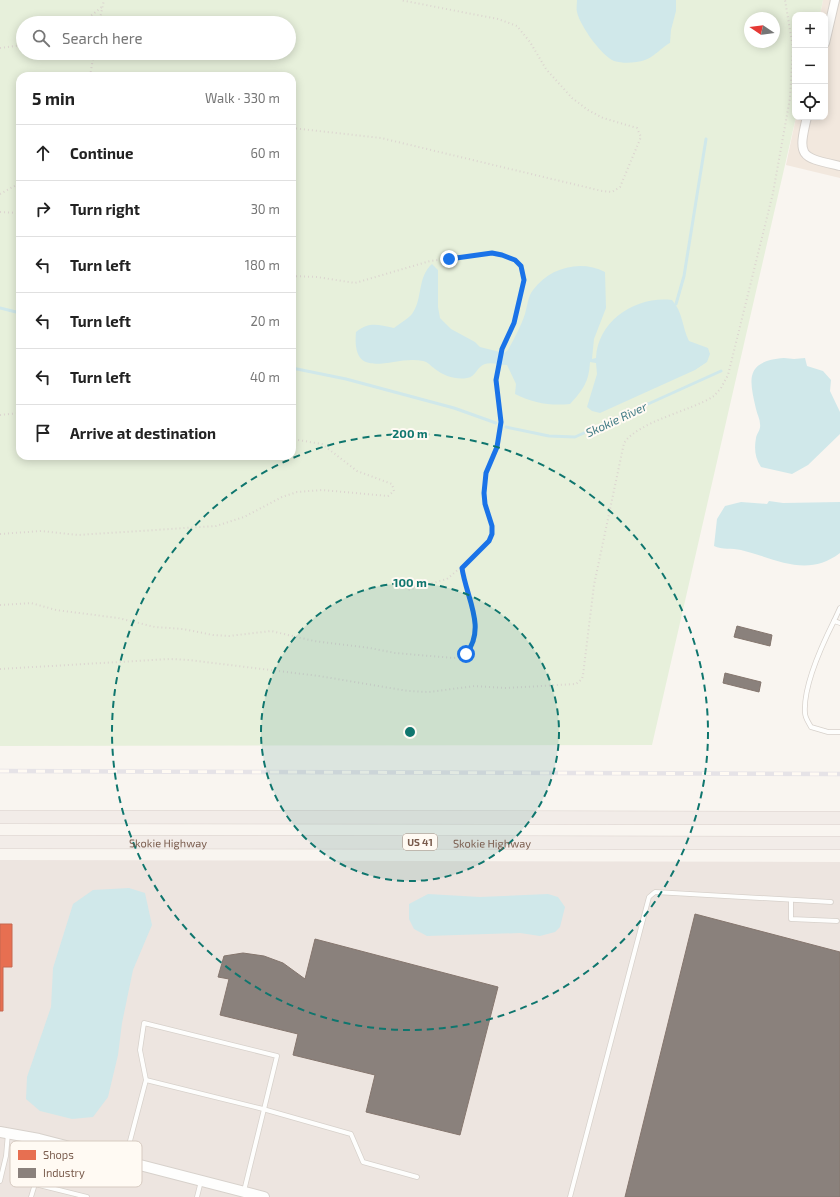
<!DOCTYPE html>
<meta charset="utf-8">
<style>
body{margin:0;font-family:"Exo 2",sans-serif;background:#f6f6f6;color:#222}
.controls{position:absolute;right:12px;top:12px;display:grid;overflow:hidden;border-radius:8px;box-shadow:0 2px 10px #0003}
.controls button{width:36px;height:36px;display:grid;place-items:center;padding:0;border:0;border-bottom:1px solid #e0e0e0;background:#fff;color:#222;font:20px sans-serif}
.compass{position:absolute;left:744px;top:12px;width:36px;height:36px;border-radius:50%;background:#fff;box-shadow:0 2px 10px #0003;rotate:283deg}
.stop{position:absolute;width:12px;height:12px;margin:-9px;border:3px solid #1a73e8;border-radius:50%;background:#fff}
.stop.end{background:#1a73e8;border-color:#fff;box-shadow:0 1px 4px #0008}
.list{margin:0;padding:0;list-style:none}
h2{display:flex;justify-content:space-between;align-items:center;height:52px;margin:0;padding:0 16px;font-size:17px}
h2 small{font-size:13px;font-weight:400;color:#767676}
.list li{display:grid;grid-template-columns:26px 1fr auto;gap:12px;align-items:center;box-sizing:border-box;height:56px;padding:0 16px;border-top:1px solid #e0e0e0}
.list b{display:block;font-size:15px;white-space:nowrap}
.list em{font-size:13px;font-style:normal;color:#767676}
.icon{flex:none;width:22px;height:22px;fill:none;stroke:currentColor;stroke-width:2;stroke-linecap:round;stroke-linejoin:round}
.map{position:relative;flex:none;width:840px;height:1197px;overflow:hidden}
.search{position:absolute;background:#fff;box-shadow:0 2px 10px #0003;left:16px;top:16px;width:280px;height:44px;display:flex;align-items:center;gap:10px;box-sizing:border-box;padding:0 14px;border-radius:22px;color:#767676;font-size:15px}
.panel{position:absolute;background:#fff;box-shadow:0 2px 10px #0003;left:16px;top:72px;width:280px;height:388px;border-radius:12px}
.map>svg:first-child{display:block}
</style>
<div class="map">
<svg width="840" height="1197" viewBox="0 0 840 1197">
<rect width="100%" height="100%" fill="#f9f5f0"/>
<!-- residential -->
<path fill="#f2e8de" d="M823 0H840V178L786 165 796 117H825V15H820Z"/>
<!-- industrial -->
<path fill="#ede5e0" d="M0 860 840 862V1197H0Z"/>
<!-- green -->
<path fill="#e7f0db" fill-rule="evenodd" d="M0 0H823L820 15H795V117H796L652 745 0 746ZM750 18H774V42H750ZM23 23H289V53H23ZM20 76H292V456H20Z"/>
<!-- water -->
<g fill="#d0e8ea">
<path d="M577 0H676V11L671 30 670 43C666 44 654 57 645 60 636 63 624 64 614 61 602 56 580 26 577 12 576 9 577 4 577 0Z"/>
<path d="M432 264 438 270V307L440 318 451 329 475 342 480 347 504 353 508 350C514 339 521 326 525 314 527 307 528 296 533 290 549 268 580 259 605 272L606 308 594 339 592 359 596 358C598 320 636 296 672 300 683 312 682 327 689 341L708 348 710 354 707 362 695 370 600 413 592 411 587 407 597 374 596 363 590 362C589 382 583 390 570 404 550 406 533 403 515 394L516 384 507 365C500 365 491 362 485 364 477 366 476 377 467 378 456 380 444 376 435 369 431 366 428 362 423 361 394 354 351 385 356 332 370 321 378 325 394 328 400 323 408 319 412 314 423 299 417 277 432 264Z"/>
<path d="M784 358 794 359 805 358 807 366 823 371 831 380 830 391 840 412V434L808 465 792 474 761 467C755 458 754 449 756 438 757 433 761 430 760 424 760 419 757 414 756 409 749 379 745 361 784 358Z"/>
<path d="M769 501 783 503 840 502V553C807 578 777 559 741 550 732 548 722 550 714 546L717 519 725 506 741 502 767 504Z"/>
<path d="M129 888 145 893 152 925 133 970 122 1023 118 1055 108 1097 93 1117 72 1119 40 1111 26 1099 27 1077 51 1007 53 968 73 904 93 890Z"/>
<path d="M428 894 480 897 548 894 558 897 565 907 560 927 555 932 540 936 520 933 427 936 414 929 409 919V904Z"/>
</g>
<!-- shops -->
<path fill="#e76f51" stroke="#c66950" d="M0 924H12V967H3V1011H0Z"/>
<!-- industry -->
<g fill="#8a817c" stroke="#85766e">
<path d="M737 626 772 635 770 646 734 637Z"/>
<path d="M725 673 761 682 759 692 723 683Z"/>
<path d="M695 914 840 952V1197H625Z"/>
<path d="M315 939 498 987 460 1135 366 1112 375 1075 293 1055 298 1034 220 1015 229 979 218 977 224 956 243 953 264 956 283 963 305 979Z"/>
</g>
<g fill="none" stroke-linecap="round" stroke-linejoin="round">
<!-- stream -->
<g stroke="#d0e8ea" stroke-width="3">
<path d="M676 304 684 276 706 139"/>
<path d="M0 308 20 313"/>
<path d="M292 368 346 379 454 408 496 423"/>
<path d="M506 427 549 436 575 437 721 371"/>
</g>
<defs>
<g id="service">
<path d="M840 608 834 621 840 623"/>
<path d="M834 621C822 645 803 687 805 713 805 718 809 723 811 727L828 732H840"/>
<path d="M791 901V919L837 921"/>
<path d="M146 1080 263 1109 351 1134 363 1162 417 1177"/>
<path d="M45 1141 35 1184 87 1197"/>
<path d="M125 1160 146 1080 140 1050 144 1023 277 1056 244 1191"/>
<path d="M0 1181 6 1156 8 1133"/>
<path d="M31 1197 35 1184"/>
<path d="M197 1197 201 1181"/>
<path d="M570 1197 649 897 655 892 831 902"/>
</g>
<g id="minor">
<path d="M825 43 835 0"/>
<path d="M807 117C797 158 801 157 840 166"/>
</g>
<path id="tertiary" d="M0 1132 39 1139 264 1197"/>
<g id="trunk">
<path d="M0 817 840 818"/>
<path id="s1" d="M0 842 840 843"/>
</g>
</defs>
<!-- service casing -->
<use href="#service" stroke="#d7d1cb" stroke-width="5.5"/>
<!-- minor casing -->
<use href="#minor" stroke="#d7d1cb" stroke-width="10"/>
<!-- tertiary casing -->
<use href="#tertiary" stroke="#d7d1cb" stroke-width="12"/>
<!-- trunk casing -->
<use href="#trunk" stroke="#dad1cc" stroke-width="14"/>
<!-- path -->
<g stroke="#dcd5d0" stroke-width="2" stroke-dasharray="1 3" stroke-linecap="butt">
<path d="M82 23 103 6"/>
<path d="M99 23 104 0"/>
<path d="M0 48 23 45"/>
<path d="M90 76 94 53"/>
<path d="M292 128 381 138 602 191 612 192 620 187 641 137 637 128 603 118 588 110 572 98 546 69 530 42 517 26 498 19 400 0"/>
<path d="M0 194 20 183"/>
<path d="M0 212 20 213"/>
<path d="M292 276 317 277 355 283 430 261 492 253 515 260 521 266 524 280 518 305 513 323 504 342 497 380 501 418 497 447 486 473 484 483 485 504 492 526 489 541 466 563 447 579 408 590"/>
<path d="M0 415 20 413"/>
<path d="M0 534 41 531 78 535 216 526 244 517 282 497 297 492 322 490 388 496 394 491 392 484 357 471 322 444 292 439"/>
<path d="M0 605 31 603 56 610 118 618 155 627 183 629 213 635 229 636 271 631 314 641 370 648 395 653 454 658C489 653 472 614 467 592 464 584 463 576 462 568"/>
<path d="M0 669 170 659 189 660 319 676 408 691 429 692 475 686 506 688 576 684 582 679 583 675 594 585 624 443C639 421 691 411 714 396L721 388 728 375 773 193 790 98 793 48 785 0"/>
</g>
<!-- service -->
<use href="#service" stroke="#fefefd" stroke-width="4"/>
<!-- minor -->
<use href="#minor" stroke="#fefefd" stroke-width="8"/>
<!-- tertiary -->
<use href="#tertiary" stroke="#fefefd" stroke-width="10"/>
<!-- trunk -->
<use href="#trunk" stroke="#f2ece8" stroke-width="13"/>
<defs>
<path id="rail" d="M0 771 840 774"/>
</defs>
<!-- rail casing -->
<use href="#rail" stroke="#e6e3e7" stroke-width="4.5"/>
<!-- rail -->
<use href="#rail" stroke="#fffaf3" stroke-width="3" stroke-dasharray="9" stroke-linecap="butt"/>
</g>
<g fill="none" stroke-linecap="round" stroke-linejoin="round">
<!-- route -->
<path stroke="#1a73e8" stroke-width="5" d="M449 259 492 253 502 255 515 260 521 266 524 280 514 323 502 349 496 380 501 422 497 447 486 473 484 493 485 504 492 526V534L489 541 462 568C466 597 487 628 466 654"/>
</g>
<!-- distance rings -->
<circle cx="410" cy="732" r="149" fill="#0f766e" fill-opacity=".12"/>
<g fill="none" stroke="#0f766e" stroke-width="2" stroke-dasharray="7 5">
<circle cx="410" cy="732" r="149"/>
<circle cx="410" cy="732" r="298"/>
</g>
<g text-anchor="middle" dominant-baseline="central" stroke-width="4" stroke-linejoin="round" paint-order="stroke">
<!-- shield labels -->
<rect fill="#fffaf3" stroke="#a28b7f" stroke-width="1" x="403" y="834" width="34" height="16" rx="3"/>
<g font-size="10" font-weight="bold" fill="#7a5c4d">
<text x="420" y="842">US 41</text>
</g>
<!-- street labels -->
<g font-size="11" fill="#7a5c4d" stroke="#fffaf3">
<text stroke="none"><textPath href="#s1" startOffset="168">Skokie Highway</textPath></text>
<text stroke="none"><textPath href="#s1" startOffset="492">Skokie Highway</textPath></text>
</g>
<!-- water labels -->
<g font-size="12" font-style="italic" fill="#437c86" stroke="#fffaf3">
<text transform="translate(616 419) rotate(-25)">Skokie River</text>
</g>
</g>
<!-- legend -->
<rect x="10" y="1141" width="132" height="46" rx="6" fill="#fffaf3" stroke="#d7cbc1" stroke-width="1"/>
<rect x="18" y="1150" width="18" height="10" fill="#e76f51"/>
<rect x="18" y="1168" width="18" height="10" fill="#8a817c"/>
<g font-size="11" fill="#7a5c4d">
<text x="43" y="1159">Shops</text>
<text x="43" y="1177">Industry</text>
</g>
<circle cx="410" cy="732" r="6" fill="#0f766e" stroke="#fffaf3" stroke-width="2"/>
<g font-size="12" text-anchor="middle" font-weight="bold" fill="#0f766e" stroke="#fffaf3" stroke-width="4" stroke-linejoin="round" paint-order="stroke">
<text x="410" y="438">200 m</text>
<text x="410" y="587">100 m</text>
</g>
</svg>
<div class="controls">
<button>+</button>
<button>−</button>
<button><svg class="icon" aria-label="locate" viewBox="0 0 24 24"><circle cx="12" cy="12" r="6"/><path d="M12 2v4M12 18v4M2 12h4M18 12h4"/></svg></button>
</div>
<svg class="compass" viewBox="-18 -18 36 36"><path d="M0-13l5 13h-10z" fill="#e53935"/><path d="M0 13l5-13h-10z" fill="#767676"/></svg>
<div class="stop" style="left:466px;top:654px"></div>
<div class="stop end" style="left:449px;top:259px"></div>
<div class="search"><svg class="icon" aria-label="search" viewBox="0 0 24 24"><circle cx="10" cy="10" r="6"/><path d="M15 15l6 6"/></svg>Search here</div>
<section class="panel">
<h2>5 min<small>Walk · 330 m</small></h2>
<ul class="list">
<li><svg class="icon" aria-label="ahead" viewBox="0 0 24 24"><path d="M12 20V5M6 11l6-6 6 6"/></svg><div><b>Continue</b></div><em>60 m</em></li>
<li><svg class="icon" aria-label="right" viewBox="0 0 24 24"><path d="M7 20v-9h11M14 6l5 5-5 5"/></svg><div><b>Turn right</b></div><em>30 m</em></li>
<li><svg class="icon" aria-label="left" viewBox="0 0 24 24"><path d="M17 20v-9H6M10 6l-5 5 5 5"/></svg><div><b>Turn left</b></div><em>180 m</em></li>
<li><svg class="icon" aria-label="left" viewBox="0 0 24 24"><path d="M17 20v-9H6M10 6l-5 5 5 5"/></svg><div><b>Turn left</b></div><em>20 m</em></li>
<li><svg class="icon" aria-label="left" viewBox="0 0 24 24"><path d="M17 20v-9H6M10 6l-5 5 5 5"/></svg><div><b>Turn left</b></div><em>40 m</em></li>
<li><svg class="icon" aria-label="arrive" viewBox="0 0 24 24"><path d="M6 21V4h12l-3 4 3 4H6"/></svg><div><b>Arrive at destination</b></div></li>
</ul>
</section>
</div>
